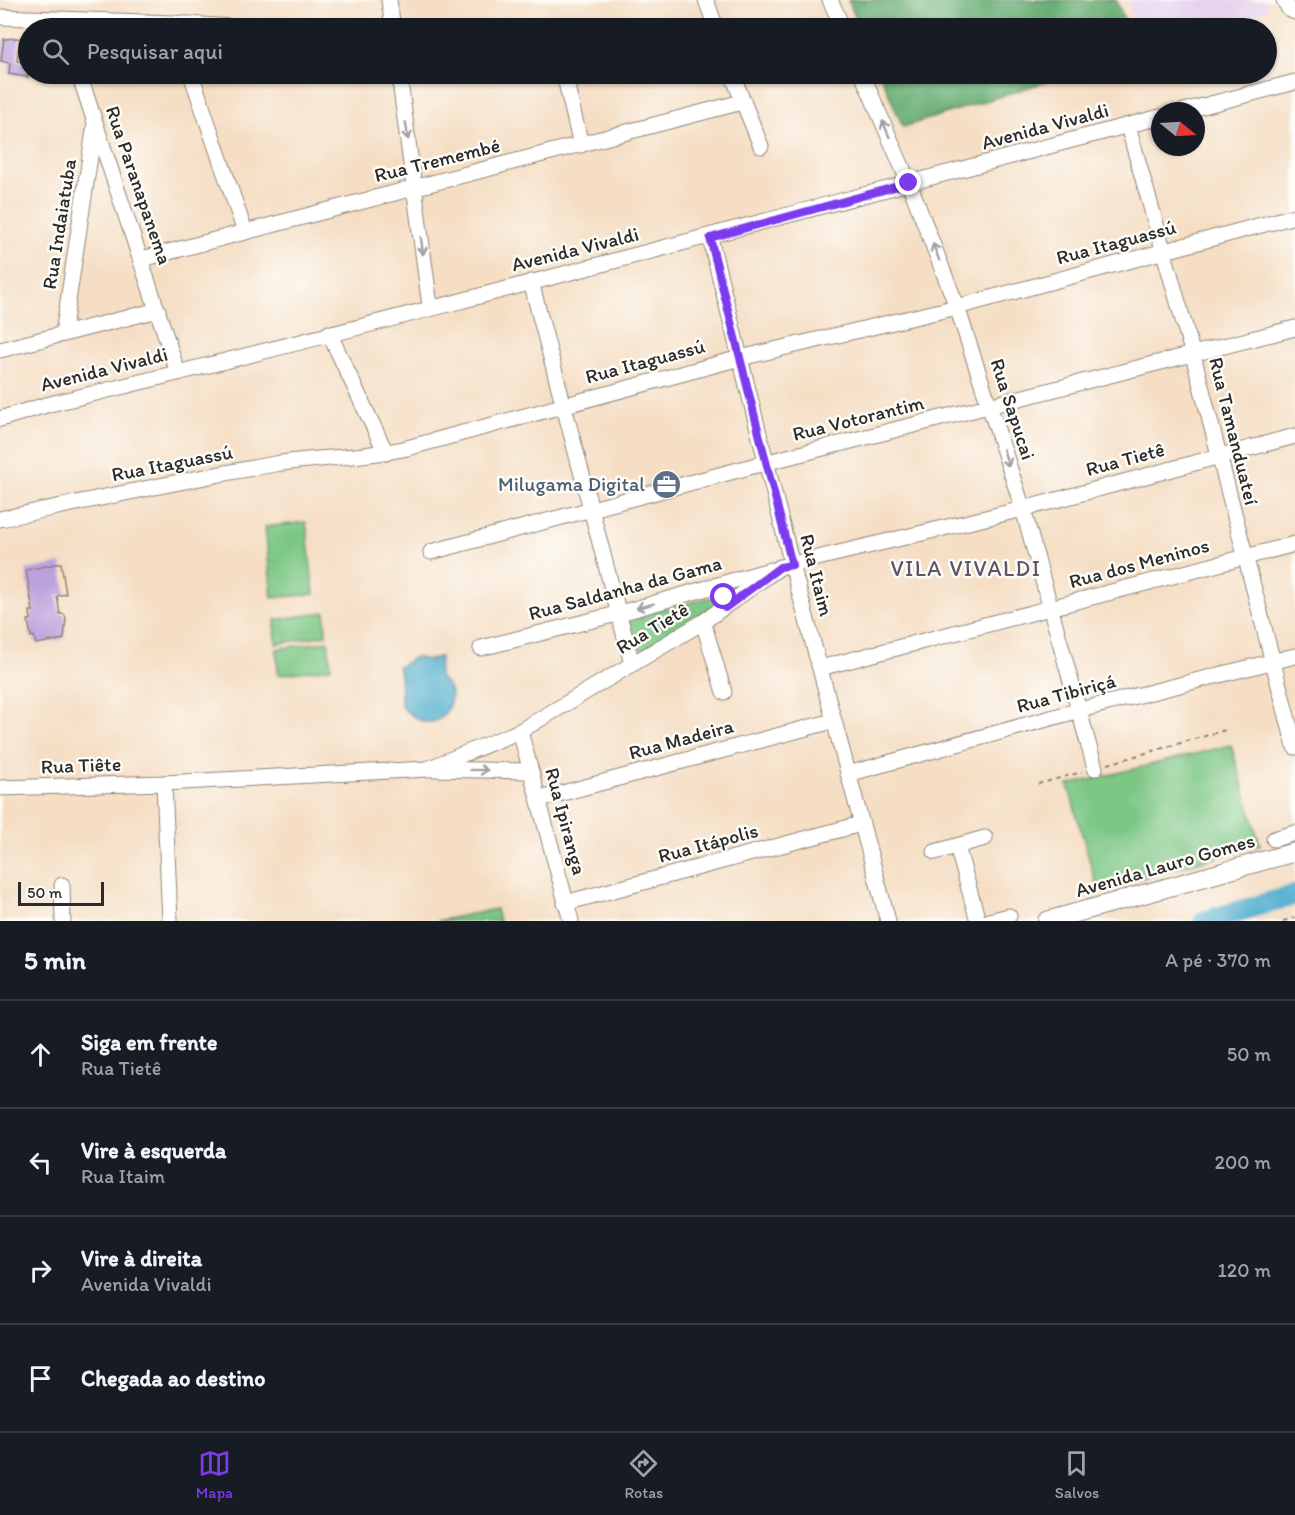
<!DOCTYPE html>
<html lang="pt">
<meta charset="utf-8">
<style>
body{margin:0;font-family:Itim,sans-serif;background:#242831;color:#f1f3f6}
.compass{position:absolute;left:1151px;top:102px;width:54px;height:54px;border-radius:50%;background:#171b24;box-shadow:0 2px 4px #0004;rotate:108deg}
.scale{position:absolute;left:18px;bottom:15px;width:86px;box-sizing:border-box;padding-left:6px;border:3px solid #2b2b2b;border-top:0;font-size:16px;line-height:21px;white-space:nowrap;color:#2b2b2b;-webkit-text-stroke:4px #fdfcf7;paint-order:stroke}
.stop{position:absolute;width:18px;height:18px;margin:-14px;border:4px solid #7c3aed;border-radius:50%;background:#fff}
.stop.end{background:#7c3aed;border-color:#fff;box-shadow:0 2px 6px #0008}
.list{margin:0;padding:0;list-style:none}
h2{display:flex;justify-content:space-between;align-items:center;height:78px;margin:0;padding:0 24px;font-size:26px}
h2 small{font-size:20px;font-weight:400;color:#9ea1a6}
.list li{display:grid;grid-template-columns:39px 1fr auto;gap:18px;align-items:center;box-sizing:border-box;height:108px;padding:0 24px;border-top:2px solid #363941}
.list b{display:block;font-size:22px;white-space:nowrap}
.list p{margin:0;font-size:20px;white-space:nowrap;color:#9ea1a6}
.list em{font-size:20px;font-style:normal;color:#9ea1a6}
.icon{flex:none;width:33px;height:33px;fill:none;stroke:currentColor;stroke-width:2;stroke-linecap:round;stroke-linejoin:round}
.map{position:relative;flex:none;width:1295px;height:921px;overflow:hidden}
.search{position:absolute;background:#171b24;box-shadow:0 2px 4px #0004;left:18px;right:18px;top:18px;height:66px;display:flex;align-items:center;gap:15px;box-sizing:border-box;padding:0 21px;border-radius:33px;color:#9ea1a6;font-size:22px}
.sheet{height:510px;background:#171b24}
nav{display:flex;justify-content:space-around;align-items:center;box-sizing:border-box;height:84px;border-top:2px solid #363941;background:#171b24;font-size:16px;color:#9ea1a6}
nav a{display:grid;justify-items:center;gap:3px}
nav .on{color:#7c3aed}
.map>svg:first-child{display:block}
</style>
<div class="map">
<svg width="1295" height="921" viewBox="0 0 1295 921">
<rect width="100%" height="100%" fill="#fdfcf7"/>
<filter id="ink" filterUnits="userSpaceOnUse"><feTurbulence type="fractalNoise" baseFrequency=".0167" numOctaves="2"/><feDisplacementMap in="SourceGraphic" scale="12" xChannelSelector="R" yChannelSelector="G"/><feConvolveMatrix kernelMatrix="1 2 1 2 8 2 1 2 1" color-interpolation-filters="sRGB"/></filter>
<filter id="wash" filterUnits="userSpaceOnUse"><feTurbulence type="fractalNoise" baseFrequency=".008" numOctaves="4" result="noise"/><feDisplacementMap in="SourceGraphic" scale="24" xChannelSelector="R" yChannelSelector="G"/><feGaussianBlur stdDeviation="1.35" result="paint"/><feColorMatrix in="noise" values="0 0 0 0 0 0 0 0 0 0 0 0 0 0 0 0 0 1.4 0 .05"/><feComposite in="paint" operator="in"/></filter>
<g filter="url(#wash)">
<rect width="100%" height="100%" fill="#f5dec4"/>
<!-- built -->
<path fill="#e7d2ef" d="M1126 0H1265L1268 10 1226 28H1137Z"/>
<!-- green -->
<g fill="#7dc785" stroke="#547958" stroke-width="1.5">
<path d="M306 522 314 594 272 598 265 527Z"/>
<path d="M713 597 717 599V605L643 650 636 645 625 618Z"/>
<path d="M325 612 326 635 276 644 275 620Z"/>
<path d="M328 641 331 668 278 675 277 649Z"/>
<path d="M1231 745 1260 845 1098 890 1068 785Z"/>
<path d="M496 909 499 921H437Z"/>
</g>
<!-- forest -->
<g fill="#66ac72" stroke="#486c4e" stroke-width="1.5">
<path d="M848 0H1116L1128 28H860Z"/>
<path d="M880 74H1071L903 127Z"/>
</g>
<!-- water -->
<path fill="#50adce" stroke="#3e6c7c" stroke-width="1.5" d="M415 657 428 660 440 657 439 677C442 680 447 684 449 687 455 699 446 719 432 722 421 724 410 714 402 708 399 694 403 680 398 667Z"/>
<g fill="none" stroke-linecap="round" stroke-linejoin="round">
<!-- river -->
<path stroke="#50adce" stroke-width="21" d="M1204 921 1295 895"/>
</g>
<g id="blocks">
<!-- building -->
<g fill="#bca1dd">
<path d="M20 38 17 61 28 63V77L9 74 10 63 1 61 4 39Z"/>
<path d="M61 563 66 594 57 596 60 614H64L66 618 64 639 36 644 34 636 31 637 28 620H31L30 611H33L26 570Z"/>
</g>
</g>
</g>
<g filter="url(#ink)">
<use href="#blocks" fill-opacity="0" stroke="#908478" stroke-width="1.5"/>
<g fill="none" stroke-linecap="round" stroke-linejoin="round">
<defs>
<g id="minor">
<path d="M389 0 393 28"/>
<path d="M706 0 716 28"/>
<path d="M830 0 843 28"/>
<path d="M1284 0 1289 9 1295 12"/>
<path d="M0 17 174 23 244 28"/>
<path d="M79 74 178 373"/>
<path d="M191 74 245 232"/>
<path d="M399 74 430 306"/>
<path d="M564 74 581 145"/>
<path d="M732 74 761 146"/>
<path d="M862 74 909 183 957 307 1023 509 1095 768"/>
<path d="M1184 111 1295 82"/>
<path d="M1128 126 1193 355 1295 747"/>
<path d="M710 238 792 565 888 921"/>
<path d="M142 259 742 102"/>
<path d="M531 282 632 664"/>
<path d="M329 333 386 453"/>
<path d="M63 334 95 124"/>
<path d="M0 350 158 310"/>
<path d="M0 419 46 405C419 315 789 214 1160 117"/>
<path d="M0 519C91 500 183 480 275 464 319 457 364 458 407 448L740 358 957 307 1295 216"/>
<path d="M431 552 768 462 1295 328"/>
<path d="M703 622 724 692"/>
<path d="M481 648 617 614 770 570"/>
<path d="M820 668 1295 544"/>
<path d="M520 731 571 921"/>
<path d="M432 769 531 771"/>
<path d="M848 774 1080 710 1295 656"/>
<path d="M164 783 170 921"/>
<path d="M0 788 164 783 427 769 520 731 703 622 780 567 1023 509 1295 436"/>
<path d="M540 799 833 721"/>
<path d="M1274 839 1295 833"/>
<path d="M957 846 978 921"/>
<path d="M935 852 985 838"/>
<path d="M62 885 63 921"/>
<path d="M565 903 861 824"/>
<path d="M989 921 1009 916"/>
</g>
<path id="major" d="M1047 921 1295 852"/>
</defs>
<!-- minor casing -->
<use href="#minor" stroke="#908478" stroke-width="17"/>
<!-- major casing -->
<use href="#major" stroke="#908478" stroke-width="20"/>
<!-- path -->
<g stroke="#908478" stroke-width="2" stroke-dasharray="4.5 4.5" stroke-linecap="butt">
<path d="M1108 764 1229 729"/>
<path d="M1038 784 1082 772"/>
<path d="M1283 921 1295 918"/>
</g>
<!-- minor -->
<use href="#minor" stroke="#fff" stroke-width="15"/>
<!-- major -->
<use href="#major" stroke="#fff" stroke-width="18"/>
</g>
<!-- one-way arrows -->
<defs><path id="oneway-shaft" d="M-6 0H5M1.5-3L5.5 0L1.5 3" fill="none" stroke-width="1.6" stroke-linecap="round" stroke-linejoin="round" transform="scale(1.5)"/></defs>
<g stroke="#a0a0a0">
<use href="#oneway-shaft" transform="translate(886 129) rotate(-113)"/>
<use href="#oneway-shaft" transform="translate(407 131) rotate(82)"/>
<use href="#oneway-shaft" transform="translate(422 246) rotate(83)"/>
<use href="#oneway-shaft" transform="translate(936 252) rotate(-111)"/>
<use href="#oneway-shaft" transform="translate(1006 458) rotate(72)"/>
<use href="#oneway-shaft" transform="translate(645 606) rotate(165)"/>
<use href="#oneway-shaft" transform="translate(479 770) rotate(1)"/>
</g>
</g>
<g fill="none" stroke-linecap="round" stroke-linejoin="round" filter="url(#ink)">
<!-- route -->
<path stroke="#7c3aed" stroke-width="8" d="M724 597 725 608 780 567 792 565 710 238 909 183"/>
</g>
<!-- icons -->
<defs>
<symbol id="office-disc" viewBox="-11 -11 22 22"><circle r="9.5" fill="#5c6f8a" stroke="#fdfcf7"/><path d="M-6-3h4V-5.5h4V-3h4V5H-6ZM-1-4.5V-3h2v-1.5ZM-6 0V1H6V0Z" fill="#fff"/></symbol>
</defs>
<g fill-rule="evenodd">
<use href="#office-disc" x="650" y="468" width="33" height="33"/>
</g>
<g text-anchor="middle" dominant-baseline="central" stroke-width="5" stroke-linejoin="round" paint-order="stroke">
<!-- street labels -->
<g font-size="20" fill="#2b2b2b" stroke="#fdfcf7">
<text transform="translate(1045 126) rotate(-15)">Avenida Vivaldi</text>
<text transform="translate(437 160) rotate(-14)">Rua Tremembé</text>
<text transform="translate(139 185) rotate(71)">Rua Paranapanema</text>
<text transform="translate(59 224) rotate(-81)">Rua Indaiatuba</text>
<text transform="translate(1116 242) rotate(-15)">Rua Itaguassú</text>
<text transform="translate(575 249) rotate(-14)">Avenida Vivaldi</text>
<text transform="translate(645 361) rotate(-15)">Rua Itaguassú</text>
<text transform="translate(104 369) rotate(-14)">Avenida Vivaldi</text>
<text transform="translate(1013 409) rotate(72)">Rua Sapucai</text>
<text transform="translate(858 418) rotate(-14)">Rua Votorantim</text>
<text transform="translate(1234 431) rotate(76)">Rua Tamanduateí</text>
<text transform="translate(1125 459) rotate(-15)">Rua Tietê</text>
<text transform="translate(172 463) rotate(-11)">Rua Itaguassú</text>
<text transform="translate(1139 563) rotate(-15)">Rua dos Meninos</text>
<text transform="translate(817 575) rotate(76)">Rua Itaim</text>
<text transform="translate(625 588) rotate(-15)">Rua Saldanha da Gama</text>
<text transform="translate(652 628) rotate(-31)">Rua Tietê</text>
<text transform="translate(1066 693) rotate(-15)">Rua Tibiriçá</text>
<text transform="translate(681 739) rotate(-15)">Rua Madeira</text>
<text transform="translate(81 765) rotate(-2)">Rua Tiête</text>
<text transform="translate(566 821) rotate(75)">Rua Ipiranga</text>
<text transform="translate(708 843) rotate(-15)">Rua Itápolis</text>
<text transform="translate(1165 865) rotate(-16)">Avenida Lauro Gomes</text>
</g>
<!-- service labels -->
<g font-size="20" fill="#4e5e75" stroke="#fdfcf7" text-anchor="end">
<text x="645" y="484">Milugama Digital</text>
</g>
<!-- quarter labels -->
<g font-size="22" letter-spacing="1.5" fill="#5e5469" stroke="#fdfcf7">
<text x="966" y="568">VILA VIVALDI</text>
</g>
</g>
</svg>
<svg class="compass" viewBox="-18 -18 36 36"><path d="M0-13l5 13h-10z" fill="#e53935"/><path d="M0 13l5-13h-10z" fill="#9ea1a6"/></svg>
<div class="scale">50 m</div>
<div class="stop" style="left:724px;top:597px"></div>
<div class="stop end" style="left:909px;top:183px"></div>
<div class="search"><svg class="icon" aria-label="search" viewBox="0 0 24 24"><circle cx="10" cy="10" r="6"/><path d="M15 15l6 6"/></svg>Pesquisar aqui</div>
</div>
<section class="sheet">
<h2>5 min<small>A pé · 370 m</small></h2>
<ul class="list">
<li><svg class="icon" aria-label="ahead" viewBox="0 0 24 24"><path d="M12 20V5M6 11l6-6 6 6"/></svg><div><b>Siga em frente</b><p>Rua Tietê</p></div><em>50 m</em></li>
<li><svg class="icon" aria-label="left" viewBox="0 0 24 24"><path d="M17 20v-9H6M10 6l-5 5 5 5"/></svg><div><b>Vire à esquerda</b><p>Rua Itaim</p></div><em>200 m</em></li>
<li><svg class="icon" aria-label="right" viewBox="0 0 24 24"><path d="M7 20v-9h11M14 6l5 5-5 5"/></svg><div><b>Vire à direita</b><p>Avenida Vivaldi</p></div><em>120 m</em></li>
<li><svg class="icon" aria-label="arrive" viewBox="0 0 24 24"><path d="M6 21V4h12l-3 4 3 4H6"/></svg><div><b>Chegada ao destino</b></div></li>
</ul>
</section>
<nav>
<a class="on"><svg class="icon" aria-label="map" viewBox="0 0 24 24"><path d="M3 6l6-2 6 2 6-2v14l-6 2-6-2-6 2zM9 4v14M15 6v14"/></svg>Mapa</a>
<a><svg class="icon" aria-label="directions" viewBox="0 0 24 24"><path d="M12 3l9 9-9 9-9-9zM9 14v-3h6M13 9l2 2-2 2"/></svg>Rotas</a>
<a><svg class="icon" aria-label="saved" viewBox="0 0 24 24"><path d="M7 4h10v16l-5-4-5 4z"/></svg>Salvos</a>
</nav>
